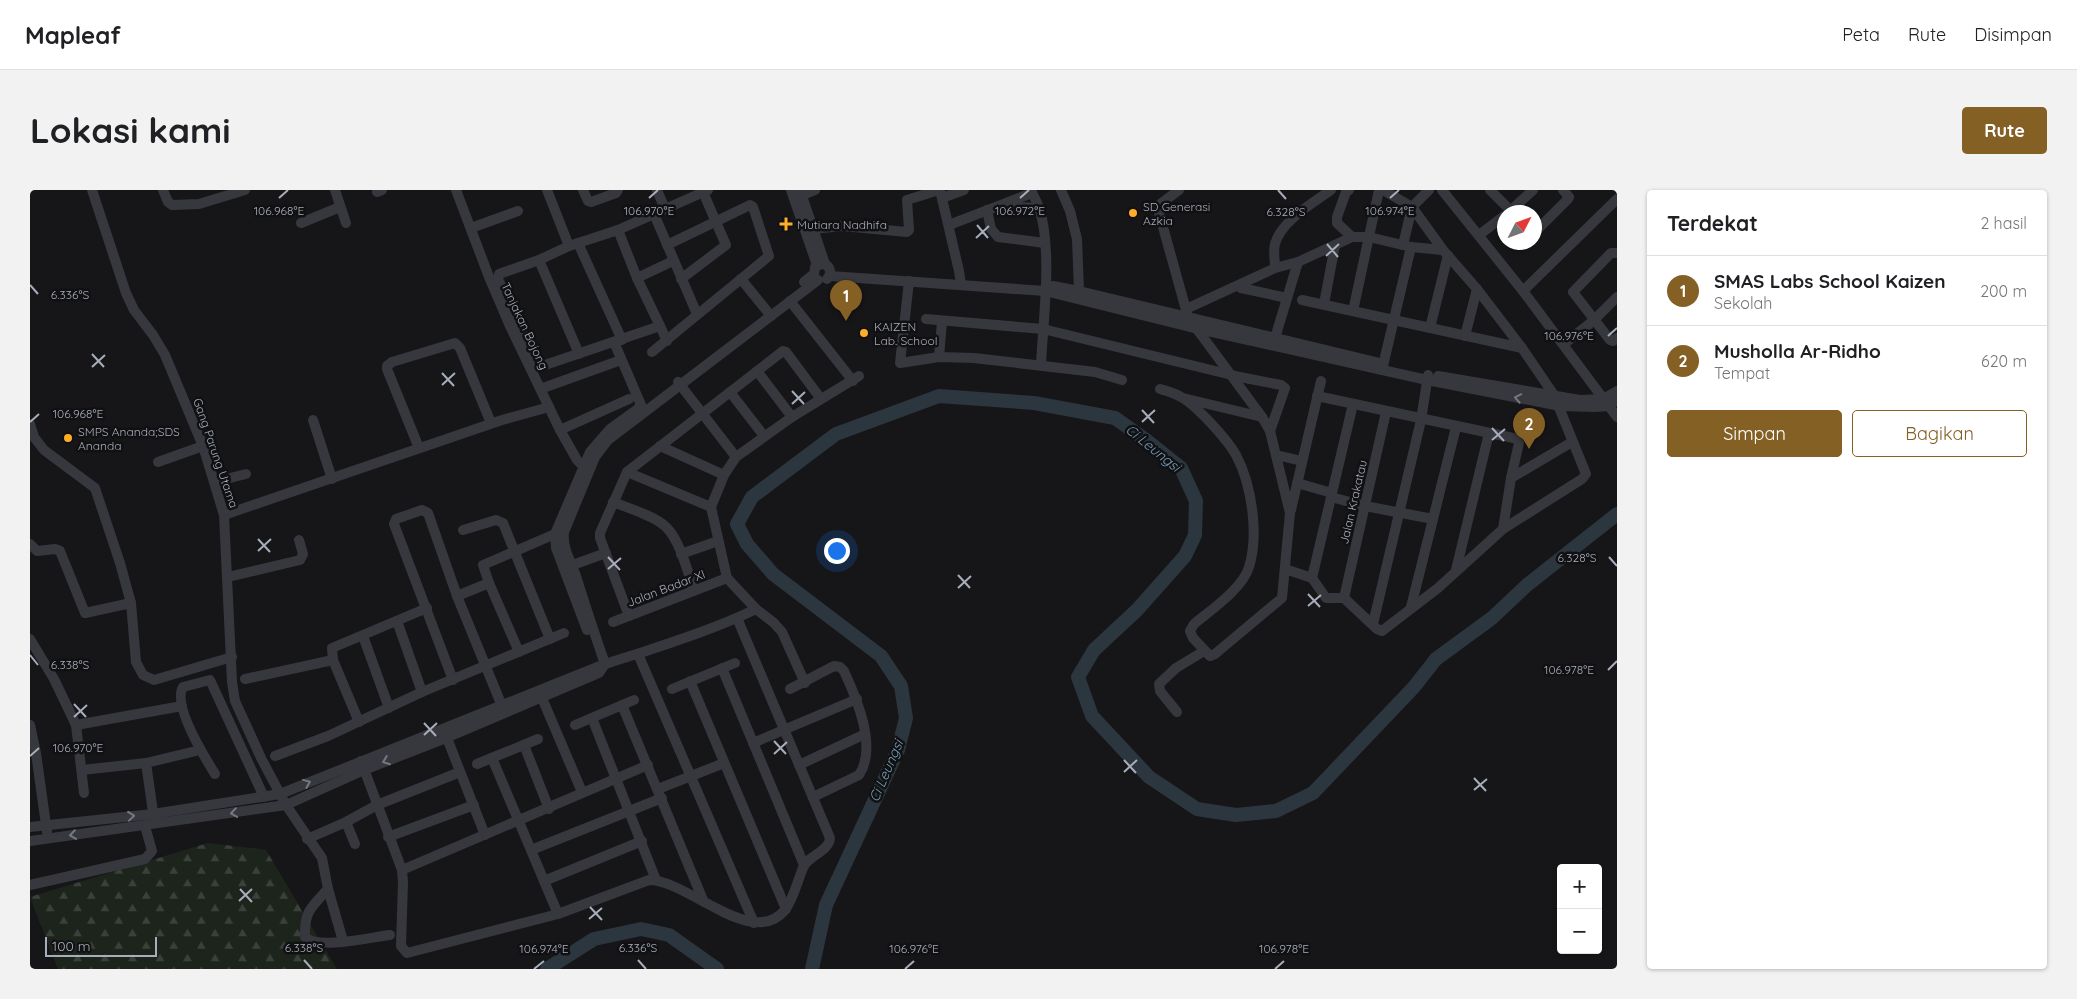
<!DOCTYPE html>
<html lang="id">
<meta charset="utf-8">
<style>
body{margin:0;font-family:Quicksand,sans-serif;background:#f2f2f2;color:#202124}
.controls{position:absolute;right:15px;bottom:15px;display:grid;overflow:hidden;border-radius:5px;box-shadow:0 1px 4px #0004}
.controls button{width:45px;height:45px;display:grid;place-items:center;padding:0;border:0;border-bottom:1px solid #e0e0e0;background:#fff;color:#202124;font:25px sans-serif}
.compass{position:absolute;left:1467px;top:15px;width:45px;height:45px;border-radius:50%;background:#fff;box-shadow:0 1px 4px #0004;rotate:48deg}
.scale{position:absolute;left:15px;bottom:12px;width:112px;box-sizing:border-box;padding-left:5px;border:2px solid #a7adba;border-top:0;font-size:14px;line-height:18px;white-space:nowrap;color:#a7adba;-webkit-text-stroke:4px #111113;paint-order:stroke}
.you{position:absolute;left:806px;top:360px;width:18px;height:18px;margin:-12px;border:4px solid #fff;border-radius:50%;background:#1a73e8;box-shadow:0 0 0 8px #1a73e833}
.badge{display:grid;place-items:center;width:32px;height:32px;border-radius:50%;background:#846025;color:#fff;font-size:16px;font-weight:700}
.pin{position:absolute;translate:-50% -41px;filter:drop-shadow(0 1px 2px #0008)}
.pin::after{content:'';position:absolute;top:26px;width:18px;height:15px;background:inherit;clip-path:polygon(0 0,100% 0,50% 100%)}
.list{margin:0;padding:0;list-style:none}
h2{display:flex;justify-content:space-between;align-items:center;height:65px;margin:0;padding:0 20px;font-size:21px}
h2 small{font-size:16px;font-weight:400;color:#757577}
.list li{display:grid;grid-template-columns:32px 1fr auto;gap:15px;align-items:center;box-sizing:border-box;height:70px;padding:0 20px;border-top:1px solid #e0e0e0}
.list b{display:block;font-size:19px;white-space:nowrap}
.list p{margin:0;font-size:16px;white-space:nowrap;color:#757577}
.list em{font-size:16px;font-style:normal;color:#757577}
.actions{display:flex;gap:10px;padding:15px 20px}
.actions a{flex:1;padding:11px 0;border:1px solid #846025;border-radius:5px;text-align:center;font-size:18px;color:#846025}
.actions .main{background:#846025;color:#fff}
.map{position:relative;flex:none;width:1587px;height:779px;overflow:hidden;border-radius:5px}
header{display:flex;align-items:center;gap:30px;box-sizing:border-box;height:70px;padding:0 25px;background:#fff;border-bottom:1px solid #e0e0e0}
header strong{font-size:24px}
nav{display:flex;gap:28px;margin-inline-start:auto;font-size:18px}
.intro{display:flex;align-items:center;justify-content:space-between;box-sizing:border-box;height:120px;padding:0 30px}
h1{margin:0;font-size:35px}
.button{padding:12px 22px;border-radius:5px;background:#846025;color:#fff;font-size:18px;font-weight:700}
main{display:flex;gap:30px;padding:0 30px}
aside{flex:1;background:#fff;border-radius:5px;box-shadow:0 1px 4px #0004}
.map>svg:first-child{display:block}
</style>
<header>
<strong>Mapleaf</strong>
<nav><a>Peta</a><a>Rute</a><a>Disimpan</a></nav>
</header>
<div class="intro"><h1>Lokasi kami</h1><a class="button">Rute</a></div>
<main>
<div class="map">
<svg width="1587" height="779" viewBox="0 0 1587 779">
<defs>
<pattern id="forest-firs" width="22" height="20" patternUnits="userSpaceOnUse" patternTransform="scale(1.25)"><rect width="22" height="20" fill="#1c241c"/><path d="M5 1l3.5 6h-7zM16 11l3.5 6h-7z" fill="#3a413b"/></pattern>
</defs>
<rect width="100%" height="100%" fill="#161618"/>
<!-- forest -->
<path fill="url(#forest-firs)" d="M178 653 236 660 307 779H28L0 707Z"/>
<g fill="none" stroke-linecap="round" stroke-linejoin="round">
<!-- river -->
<g stroke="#2b363e" stroke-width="14">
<path d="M517 779 564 749 611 739 639 745 687 779"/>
<path d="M782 779 796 715 868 560 876 528 871 496 851 466 743 384 717 354 707 334 722 307 806 244 909 206 1004 213 1085 228 1116 250 1151 278 1166 311 1165 345 1155 366 1107 420 1064 460 1048 487 1062 526 1119 587 1167 619 1206 625 1246 621 1283 603 1384 497 1406 469 1462 428 1497 395 1587 324"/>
</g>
<!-- minor -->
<g stroke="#37383e" stroke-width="10">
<path d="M62 0 96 103 104 120 123 145 135 165 173 256 194 325 202 492 205 511 232 570 256 615 292 668 298 699C281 717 274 722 275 747 288 760 342 747 360 745"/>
<path d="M133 0 138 12 142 15 169 14 215 0"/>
<path d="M305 0 316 33"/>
<path d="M426 0 459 87 480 136 530 240 547 270 553 276 557 277"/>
<path d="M517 0 539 56"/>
<path d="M553 0 558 11 561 12 586 3 588 0"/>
<path d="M627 0 635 19"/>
<path d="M761 0 787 75"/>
<path d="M770 0 795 74"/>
<path d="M910 0 929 81 931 94"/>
<path d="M1001 0C1003 6 1007 11 1009 18 1023 59 1013 130 1011 175"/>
<path d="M1031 0 1040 21 1047 49 1049 101"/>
<path d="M1319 0 1316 2 1307 27V33L1322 47"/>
<path d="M1412 0 1493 101 1587 227"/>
<path d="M1460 0 1482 22"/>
<path d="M347 2 352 0"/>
<path d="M766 8 785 0"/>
<path d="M912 8 934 0"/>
<path d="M973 16 1009 18"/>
<path d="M957 20 961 39 968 47 1015 53"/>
<path d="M1479 22 1503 0"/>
<path d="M624 24 667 124"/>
<path d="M271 33 310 17"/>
<path d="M919 35 1002 3"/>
<path d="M441 38 488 21"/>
<path d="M783 39 812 36 877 42 879 40 877 10 909 0"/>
<path d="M588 40 607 88 630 136"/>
<path d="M1504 43 1538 9 1539 7 1533 0"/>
<path d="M1449 45 1474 26"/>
<path d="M548 53 592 150"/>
<path d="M1373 55 1382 17 1399 0"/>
<path d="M1587 63H1581L1543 102 1580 150 1583 151 1587 148"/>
<path d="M509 70 549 164"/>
<path d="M1245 78C1245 70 1243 61 1245 54 1251 31 1283 13 1301 0"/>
<path d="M800 86 1015 101 1164 138 1397 190 1530 216 1565 217 1578 216 1587 210"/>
<path d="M607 88 643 71"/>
<path d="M651 89 696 55 673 2"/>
<path d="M711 89 741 126"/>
<path d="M879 91 870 173 909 167 944 168 1065 182 1092 190"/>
<path d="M774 92 784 84 785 77 791 74C800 74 803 83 797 89"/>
<path d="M1023 96 1049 101 1350 173"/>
<path d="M1211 98 1257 108"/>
<path d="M1493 101 1587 9"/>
<path d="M1272 110 1492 158"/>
<path d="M760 111 823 191"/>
<path d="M1294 114 1305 55"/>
<path d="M1156 119 1245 78 1268 72 1322 47H1339L1381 57 1413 60"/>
<path d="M1323 121 1349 0"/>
<path d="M896 129 1013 139 1210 187 1251 195 1255 198 1240 241"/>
<path d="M1400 138 1418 65"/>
<path d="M1435 146 1447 99"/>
<path d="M1245 148 1268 72"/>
<path d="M637 151 630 136 512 176 507 174 468 89 469 84 509 70 539 56 588 40 678 0"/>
<path d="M584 152 614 222"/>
<path d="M1534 154 1563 131 1587 107"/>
<path d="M622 162 739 66 723 17 720 15 637 55"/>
<path d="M909 167 912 132"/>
<path d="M1352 180 1381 57"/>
<path d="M727 181 762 227"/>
<path d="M1408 186 1550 210 1573 209 1587 201"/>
<path d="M648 192 706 267"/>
<path d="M513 198 591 170"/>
<path d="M1130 199C1137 201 1145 203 1151 207 1167 216 1197 249 1206 265 1222 295 1229 345 1219 377 1213 398 1181 420 1164 434L1160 441 1163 448 1180 466 1185 464 1252 408 1260 323 1240 241 1232 227 1158 127 1128 19 1129 15 1149 0"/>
<path d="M700 202 734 246"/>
<path d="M1287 206 1488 249 1489 253 1481 288 1473 339"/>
<path d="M1153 208 1232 227"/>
<path d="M283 230 302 289"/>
<path d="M0 234 4 247 14 260 65 298 90 373 101 413 106 472 113 485 124 490 202 467"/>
<path d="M530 240 599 209"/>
<path d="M630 256 694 285"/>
<path d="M389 258 357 179V176L362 172 425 153 430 158 461 233"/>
<path d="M1246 265 1272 271"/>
<path d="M128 272 173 256"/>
<path d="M597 282 681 317"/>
<path d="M1481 288 1542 252"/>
<path d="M184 292 216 284"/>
<path d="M1267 293 1302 303"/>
<path d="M1301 307 1335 316 1403 329"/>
<path d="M583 312C598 318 625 326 636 337 650 350 658 383 664 401"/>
<path d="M1261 320 1291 191"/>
<path d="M194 325 472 230 519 217"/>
<path d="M433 340 466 330 473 333 520 449"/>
<path d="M0 354 7 361 25 359 30 361 55 423 101 413"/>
<path d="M651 364 688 351"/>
<path d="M537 377 576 363"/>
<path d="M1255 379 1282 388 1296 408H1314L1347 439 1352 441 1408 398 1473 339 1552 289 1556 284 1524 205 1492 158 1447 99 1413 60 1382 17 1353 0"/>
<path d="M1426 380 1459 243"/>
<path d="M198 387 270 370 273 364 269 350"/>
<path d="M1282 388 1323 214"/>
<path d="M427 406 459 393"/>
<path d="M1314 408 1356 222"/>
<path d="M1381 417 1426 237"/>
<path d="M599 426 570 348V343L597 282 753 161 756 162 791 209"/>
<path d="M367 431 392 502"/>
<path d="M583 432 697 388"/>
<path d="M1343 434 1391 230 1398 185"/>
<path d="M557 440 526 358 525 344 560 262 580 239 609 218"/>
<path d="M333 446 359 518"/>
<path d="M0 449 24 489 46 535 54 603"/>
<path d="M489 462 459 393 453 375 525 344"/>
<path d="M608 464 724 733"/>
<path d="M692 478 774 675"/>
<path d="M215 489 303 470"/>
<path d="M423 490 364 334 366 329 392 320 398 323 427 406 474 521"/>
<path d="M660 491 756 719"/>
<path d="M775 493 752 442 744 433 726 419 697 388 681 317 694 285 706 267 762 227 829 186"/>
<path d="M642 499 705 473"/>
<path d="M760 499 804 476 810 477 814 481C826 507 848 557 829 585L783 607"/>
<path d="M512 508 552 602"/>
<path d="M592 515 673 710"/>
<path d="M1147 522 1130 501 1129 494 1146 478 1174 461"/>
<path d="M562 528 626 690"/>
<path d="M329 532 303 470 302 458 397 418"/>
<path d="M0 535 6 563 17 642"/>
<path d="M46 535 152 516"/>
<path d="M545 535 604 510"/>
<path d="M415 543 455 645"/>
<path d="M723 553 827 509"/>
<path d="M494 555 519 619"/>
<path d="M245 566 298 546 392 502 534 443"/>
<path d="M462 568 528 724"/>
<path d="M331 571 372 680 373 692 371 756 377 763 528 724 619 690C658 690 722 760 755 720 764 708 767 692 773 678 777 666 799 662 800 648L707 428"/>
<path d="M116 573 124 629"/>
<path d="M447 574 508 549"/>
<path d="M769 575 835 544"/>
<path d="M52 580 116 573 170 560"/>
<path d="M185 584C175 568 142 515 153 497L180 490 234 607"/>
<path d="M628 599 694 573"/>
<path d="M316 632 325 654"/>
<path d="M0 637 123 624 250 604 555 482C573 474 591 469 610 463 649 450 689 437 726 419"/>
<path d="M358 647 444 615"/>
<path d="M277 649 316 632 347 615 430 582"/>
<path d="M0 651 256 615 334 580 416 548 569 483 575 474C565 445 555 415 546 386 541 371 532 358 534 342L565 267 578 250 788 90"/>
<path d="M501 660 632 608"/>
<path d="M372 680 618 575"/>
<path d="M514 691 612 651"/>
<path d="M0 695 115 669 122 661 115 636"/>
<path d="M298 699 313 751"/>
</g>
</g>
<!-- one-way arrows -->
<defs><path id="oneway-chevron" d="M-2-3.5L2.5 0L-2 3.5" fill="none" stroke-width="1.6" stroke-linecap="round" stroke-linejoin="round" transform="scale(1.25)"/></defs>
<g stroke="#757882">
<use href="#oneway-chevron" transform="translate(1488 208) rotate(-169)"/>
<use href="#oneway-chevron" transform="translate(356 571) rotate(159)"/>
<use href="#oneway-chevron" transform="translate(277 593) rotate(-22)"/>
<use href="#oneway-chevron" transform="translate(204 623) rotate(172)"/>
<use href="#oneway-chevron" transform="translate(101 626) rotate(-6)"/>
<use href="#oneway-chevron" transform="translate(43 645) rotate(172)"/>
</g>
<!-- ticks -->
<path fill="none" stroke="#a7adba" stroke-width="2" d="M1248 0 1256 9M249 8 258 0M619 8 628 0M990 8 999 0M1360 8 1369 0M947 35 958 48M946 48 959 36M1297 54 1308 67M1296 66 1309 54M0 95 8 104M1578 146 1587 138M62 164 74 177M62 177 75 165M412 183 424 196M412 195 425 183M762 201 774 214M762 214 775 202M1112 220 1124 233M0 232 9 224M1112 232 1125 220M1462 238 1474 251M1462 250 1475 239M228 349 240 362M228 361 241 349M578 367 590 380M1579 367 1587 376M578 379 591 368M928 385 940 398M928 398 941 386M1278 404 1290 417M1278 416 1291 405M0 465 8 475M1578 480 1587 471M44 514 56 527M44 527 57 515M394 533 406 546M394 545 407 533M744 551 756 564M744 564 757 552M0 566 9 558M1094 570 1106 583M1094 582 1107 570M1444 588 1456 601M1444 600 1457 589M210 699 222 712M209 711 222 699M560 717 572 730M559 729 572 718M274 770 282 779M608 770 616 779M504 779 514 771M875 779 884 771M1245 779 1254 771"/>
<!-- markers -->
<g fill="#ffae27" stroke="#111113" stroke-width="2">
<circle cx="1103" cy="23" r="5"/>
<path d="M753.5 26.5h5v5h5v5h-5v5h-5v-5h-5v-5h5z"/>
<circle cx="834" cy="143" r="5"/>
<circle cx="38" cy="248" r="5"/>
</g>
<g text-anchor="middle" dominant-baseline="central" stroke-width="5" stroke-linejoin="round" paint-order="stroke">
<!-- poi labels -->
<g font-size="12" fill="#a7adba" stroke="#111113" text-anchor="start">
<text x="1113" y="16">SD Generasi<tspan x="1113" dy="14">Azkia</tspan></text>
<text x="767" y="34">Mutiara Nadhifa</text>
<text x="844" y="136">KAIZEN<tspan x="844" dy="14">Lab. School</tspan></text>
<text x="48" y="241">SMPS Ananda;SDS<tspan x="48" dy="14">Ananda</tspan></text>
</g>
<!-- street labels -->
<g font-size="12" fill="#a7adba" stroke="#111113">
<text transform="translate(495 136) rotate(65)">Tanjakan Bojong</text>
<text transform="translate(186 263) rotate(71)">Gang Parung Utama</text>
<text transform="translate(1323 312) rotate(-77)">Jalan Krakatau</text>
<text transform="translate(636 398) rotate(-21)">Jalan Badar XI</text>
</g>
<!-- water labels -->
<g font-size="14" font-style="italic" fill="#7a9eb8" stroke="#111113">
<text transform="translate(1123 258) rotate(39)">Ci Leungsi</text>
<text transform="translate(856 581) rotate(-67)">Ci Leungsi</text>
</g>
</g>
<g font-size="12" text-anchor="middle" fill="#a7adba" stroke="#111113" stroke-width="5" stroke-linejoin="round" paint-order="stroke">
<text x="619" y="25">106.970°E</text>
<text x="1360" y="25">106.974°E</text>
<text x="249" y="25">106.968°E</text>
<text x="990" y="25">106.972°E</text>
<text x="1256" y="26">6.328°S</text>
<text x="40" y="109">6.336°S</text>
<text x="1539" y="150">106.976°E</text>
<text x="48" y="228">106.968°E</text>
<text x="1547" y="372">6.328°S</text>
<text x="40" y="479">6.338°S</text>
<text x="1539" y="484">106.978°E</text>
<text x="48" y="562">106.970°E</text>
<text x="274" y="762">6.338°S</text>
<text x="608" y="762">6.336°S</text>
<text x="514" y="763">106.974°E</text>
<text x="884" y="763">106.976°E</text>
<text x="1254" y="763">106.978°E</text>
</g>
</svg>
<div class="controls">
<button>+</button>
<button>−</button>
</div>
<svg class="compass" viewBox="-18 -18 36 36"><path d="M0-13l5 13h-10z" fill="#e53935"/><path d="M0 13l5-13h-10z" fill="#757577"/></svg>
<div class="scale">100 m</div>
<div class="you"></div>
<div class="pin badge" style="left:816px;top:131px">1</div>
<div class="pin badge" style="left:1499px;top:259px">2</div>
</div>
<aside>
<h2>Terdekat<small>2 hasil</small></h2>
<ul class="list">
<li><span class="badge">1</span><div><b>SMAS Labs School Kaizen</b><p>Sekolah</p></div><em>200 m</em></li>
<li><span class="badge">2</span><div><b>Musholla Ar-Ridho</b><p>Tempat</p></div><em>620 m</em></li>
</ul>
<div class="actions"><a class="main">Simpan</a><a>Bagikan</a></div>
</aside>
</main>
